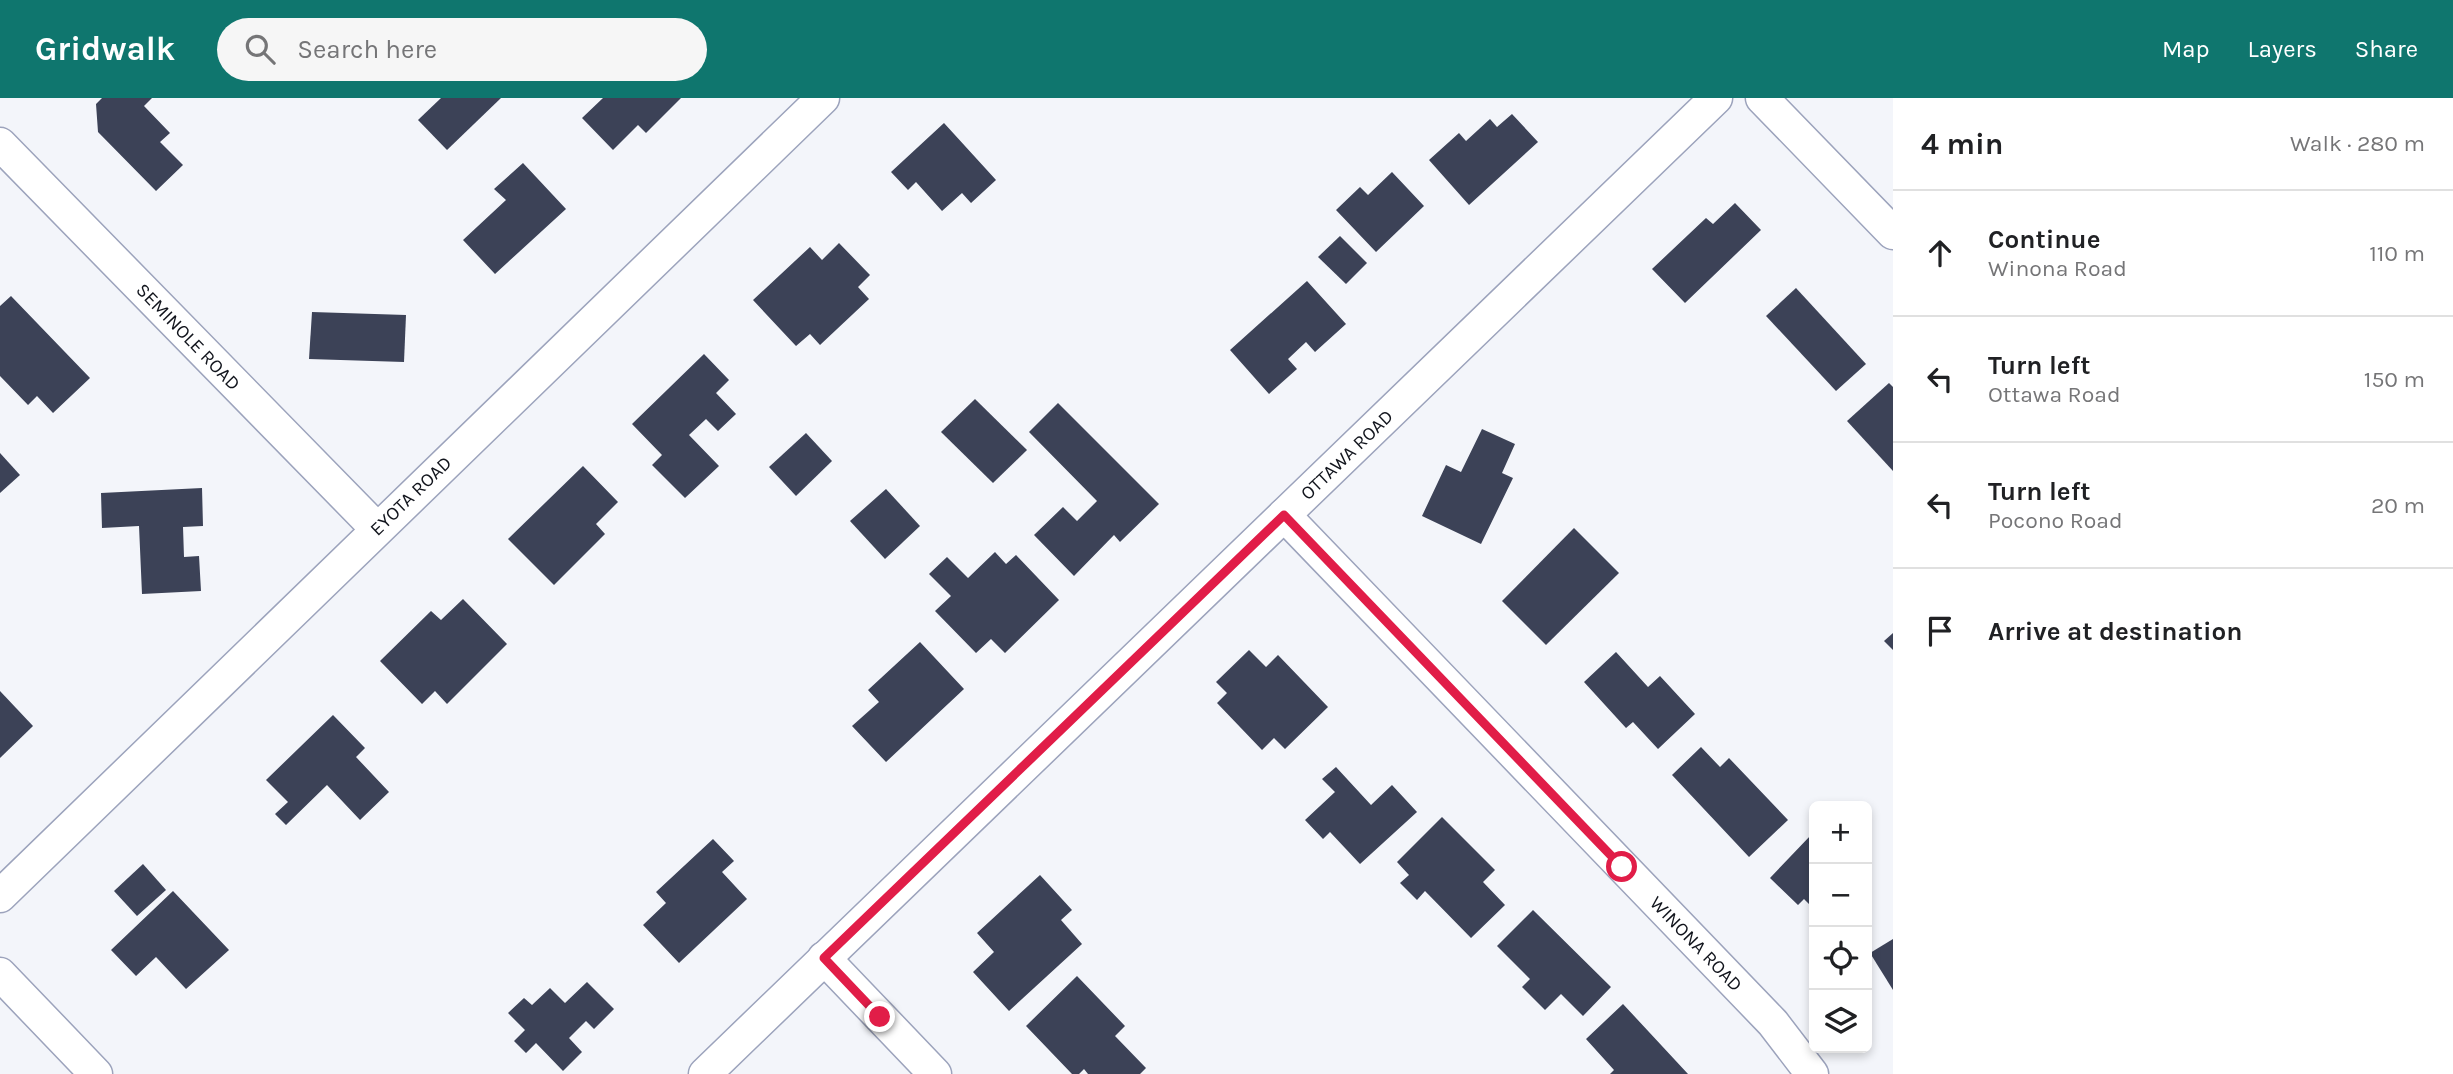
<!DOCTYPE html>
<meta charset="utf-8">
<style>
body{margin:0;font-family:Karla,sans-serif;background:#f6f6f6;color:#202124}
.controls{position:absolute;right:21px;bottom:21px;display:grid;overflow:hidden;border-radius:10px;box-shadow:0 4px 10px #0003}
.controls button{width:63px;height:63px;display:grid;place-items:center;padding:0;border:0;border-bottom:2px solid #e0e0e0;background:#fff;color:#202124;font:35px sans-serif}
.stop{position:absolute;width:21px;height:21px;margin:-16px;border:5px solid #e11d48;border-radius:50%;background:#fff}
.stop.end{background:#e11d48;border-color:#fff;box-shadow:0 2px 7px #0008}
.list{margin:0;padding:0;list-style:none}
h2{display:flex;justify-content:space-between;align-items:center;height:91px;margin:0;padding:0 28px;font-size:30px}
h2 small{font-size:23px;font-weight:400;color:#757577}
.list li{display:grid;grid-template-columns:46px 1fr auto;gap:21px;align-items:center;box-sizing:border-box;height:126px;padding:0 28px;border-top:2px solid #e0e0e0}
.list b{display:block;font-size:26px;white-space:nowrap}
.list p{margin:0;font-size:23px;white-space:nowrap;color:#757577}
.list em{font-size:23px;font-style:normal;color:#757577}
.icon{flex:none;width:38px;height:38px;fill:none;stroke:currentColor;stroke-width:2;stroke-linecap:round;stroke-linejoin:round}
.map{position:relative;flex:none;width:1893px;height:976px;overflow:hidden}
header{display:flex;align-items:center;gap:42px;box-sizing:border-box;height:98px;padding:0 35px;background:#0f766e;color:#fff}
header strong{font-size:33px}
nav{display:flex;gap:38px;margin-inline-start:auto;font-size:24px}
.search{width:490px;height:63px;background:#f6f6f6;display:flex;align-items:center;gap:18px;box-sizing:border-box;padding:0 24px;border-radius:38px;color:#757577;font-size:26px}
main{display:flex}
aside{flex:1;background:#fff}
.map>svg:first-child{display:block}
</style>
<header>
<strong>Gridwalk</strong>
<div class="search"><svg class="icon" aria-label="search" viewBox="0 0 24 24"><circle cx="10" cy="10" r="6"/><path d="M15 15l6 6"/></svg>Search here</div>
<nav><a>Map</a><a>Layers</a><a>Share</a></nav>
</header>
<main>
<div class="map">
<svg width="1893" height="976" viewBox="0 0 1893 976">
<rect width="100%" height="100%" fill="#f3f5fa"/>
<!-- building -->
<g fill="#3c4257">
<path d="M102 0H152L144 8 170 35 160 44 183 67 156 93 98 34 96 6Z"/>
<path d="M441 0H501L447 52 418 22Z"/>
<path d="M603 0H681L646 35 638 27 613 52 582 20Z"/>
<path d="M1512 16 1538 44 1469 107 1429 62 1459 35 1466 43 1490 21 1497 29Z"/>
<path d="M944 25 996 82 971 105 962 95 942 113 916 84 908 92 891 74Z"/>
<path d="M523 65 566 111 495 176 463 142 506 102 494 91Z"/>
<path d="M1392 74 1424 108 1376 154 1336 112 1360 89 1368 97Z"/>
<path d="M1735 105 1761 132 1685 205 1652 171 1706 120 1713 126Z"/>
<path d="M1340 138 1367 165 1346 186 1318 159Z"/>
<path d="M839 145 870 177 858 189 869 201 820 247 810 236 796 248 753 202 810 149 822 162Z"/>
<path d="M1307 183 1346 226 1315 254 1306 244 1288 261 1297 271 1269 296 1230 252Z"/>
<path d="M1796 190 1866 266 1836 293 1766 218Z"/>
<path d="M11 198 90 280 53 315 37 298 28 307 0 278V208Z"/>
<path d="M312 214 406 217 404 264 309 261Z"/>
<path d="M704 256 729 282 716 295 736 316 718 333 706 321 689 337 719 368 685 400 652 367 662 357 632 326Z"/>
<path d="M1889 285 1893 289V373L1847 323Z"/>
<path d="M975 301 1027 352 993 385 941 334Z"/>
<path d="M1058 305 1159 406 1120 444 1114 437 1074 478 1034 437 1063 409 1077 423 1097 403 1029 334Z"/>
<path d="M1482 331 1515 346 1502 375 1513 380 1481 446 1422 418 1446 367 1461 374Z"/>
<path d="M806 335 832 363 796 398 769 369Z"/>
<path d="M0 355 20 377 0 395Z"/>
<path d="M583 368 618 404 596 426 605 436 554 487 508 441Z"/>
<path d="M202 390 203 428 183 429 184 459 199 458 201 493 142 496 139 428 102 430 101 395Z"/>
<path d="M886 391 920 428 885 461 850 423Z"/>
<path d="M1574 430 1619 475 1546 547 1502 503Z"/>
<path d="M995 454 1006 466 1016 457 1059 502 1005 555 991 541 976 555 935 513 951 498 929 476 947 459 968 480Z"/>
<path d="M463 501 507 546 447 606 435 593 422 606 380 563 431 513 441 522Z"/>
<path d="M1893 535V552L1884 543Z"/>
<path d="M920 544 964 591 886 664 852 628 879 604 868 592Z"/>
<path d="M1249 552 1266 569 1278 557 1328 609 1285 651 1274 640 1262 652 1217 605 1227 595 1216 584Z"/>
<path d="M1616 554 1648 589 1660 578 1695 616 1658 651 1633 624 1626 630 1584 584Z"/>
<path d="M0 593 33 628 0 660Z"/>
<path d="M333 617 365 650 356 659 389 694 360 722 327 687 286 727 275 716 288 704 266 682Z"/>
<path d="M1701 649 1720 669 1729 660 1788 722 1749 759 1672 677Z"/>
<path d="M1336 669 1371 707 1392 687 1417 714 1360 766 1330 734 1323 741 1305 722 1335 694 1322 681Z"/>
<path d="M1442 719 1495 772 1483 784 1505 807 1471 840 1425 793 1417 802 1400 785 1409 777 1397 764Z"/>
<path d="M1811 737 1814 741V811L1804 801 1798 807 1770 780Z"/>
<path d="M713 741 734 763 722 774 747 801 679 865 643 827 666 805 656 794Z"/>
<path d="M143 766 166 792 137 818 114 793Z"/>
<path d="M1040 777 1072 812 1061 822 1082 846 1009 913 973 874 994 854 977 835Z"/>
<path d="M173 793 229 852 186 891 156 859 136 878 111 852Z"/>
<path d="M1533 812 1611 889 1583 918 1561 896 1545 912 1522 889 1530 881 1497 848Z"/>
<path d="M1893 841V892L1870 855Z"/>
<path d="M1077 878 1125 928 1115 938 1146 970 1140 976H1088L1084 971 1079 976H1072L1026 928Z"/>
<path d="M587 884 614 911 594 931 586 923 569 940 582 954 563 973 536 945 526 955 514 943 525 932 508 915 524 900 532 907 550 890 565 905Z"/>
<path d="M1623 906 1688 976H1610L1614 972 1586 941Z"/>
</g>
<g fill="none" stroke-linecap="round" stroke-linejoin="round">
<defs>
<g id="minor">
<path d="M1762 0 1893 135"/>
<path d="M0 46 377 431"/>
<path d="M1284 417 1773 925 1812 976"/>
<path d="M0 798 823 0"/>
<path d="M824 860 935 976"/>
<path d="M0 876 96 976"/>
<path d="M705 976 1716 0"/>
</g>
</defs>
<!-- minor casing -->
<use href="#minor" stroke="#9ca3bc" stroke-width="35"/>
<!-- minor -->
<use href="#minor" stroke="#fff" stroke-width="32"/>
</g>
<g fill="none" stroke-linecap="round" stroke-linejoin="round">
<!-- route -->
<path stroke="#e11d48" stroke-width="9" d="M880 919 824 860 1284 417 1622 769"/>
</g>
<g text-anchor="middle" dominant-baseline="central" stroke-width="7" stroke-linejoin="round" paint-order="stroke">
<!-- street labels -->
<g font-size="19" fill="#11141c" stroke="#fff">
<text transform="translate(188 239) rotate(46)">SEMINOLE ROAD</text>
<text transform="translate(1347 357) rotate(-44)">OTTAWA ROAD</text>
<text transform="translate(411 398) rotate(-44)">EYOTA ROAD</text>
<text transform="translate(1696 846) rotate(46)">WINONA ROAD</text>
</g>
</g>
</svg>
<div class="controls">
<button>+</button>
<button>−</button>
<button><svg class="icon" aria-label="locate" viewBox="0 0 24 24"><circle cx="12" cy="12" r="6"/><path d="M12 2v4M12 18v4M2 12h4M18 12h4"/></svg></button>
<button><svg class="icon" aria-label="layers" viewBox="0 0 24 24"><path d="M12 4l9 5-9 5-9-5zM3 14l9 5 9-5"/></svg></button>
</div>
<div class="stop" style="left:1622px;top:769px"></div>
<div class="stop end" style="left:880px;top:919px"></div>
</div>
<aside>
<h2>4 min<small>Walk · 280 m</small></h2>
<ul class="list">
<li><svg class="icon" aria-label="ahead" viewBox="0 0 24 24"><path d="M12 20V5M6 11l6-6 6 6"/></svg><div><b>Continue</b><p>Winona Road</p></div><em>110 m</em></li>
<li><svg class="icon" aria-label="left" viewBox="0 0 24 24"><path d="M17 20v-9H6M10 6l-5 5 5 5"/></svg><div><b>Turn left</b><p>Ottawa Road</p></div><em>150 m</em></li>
<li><svg class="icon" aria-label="left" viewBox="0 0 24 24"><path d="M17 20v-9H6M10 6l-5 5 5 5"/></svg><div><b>Turn left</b><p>Pocono Road</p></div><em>20 m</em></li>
<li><svg class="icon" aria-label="arrive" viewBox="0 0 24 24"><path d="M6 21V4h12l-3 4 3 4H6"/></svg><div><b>Arrive at destination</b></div></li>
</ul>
</aside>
</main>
